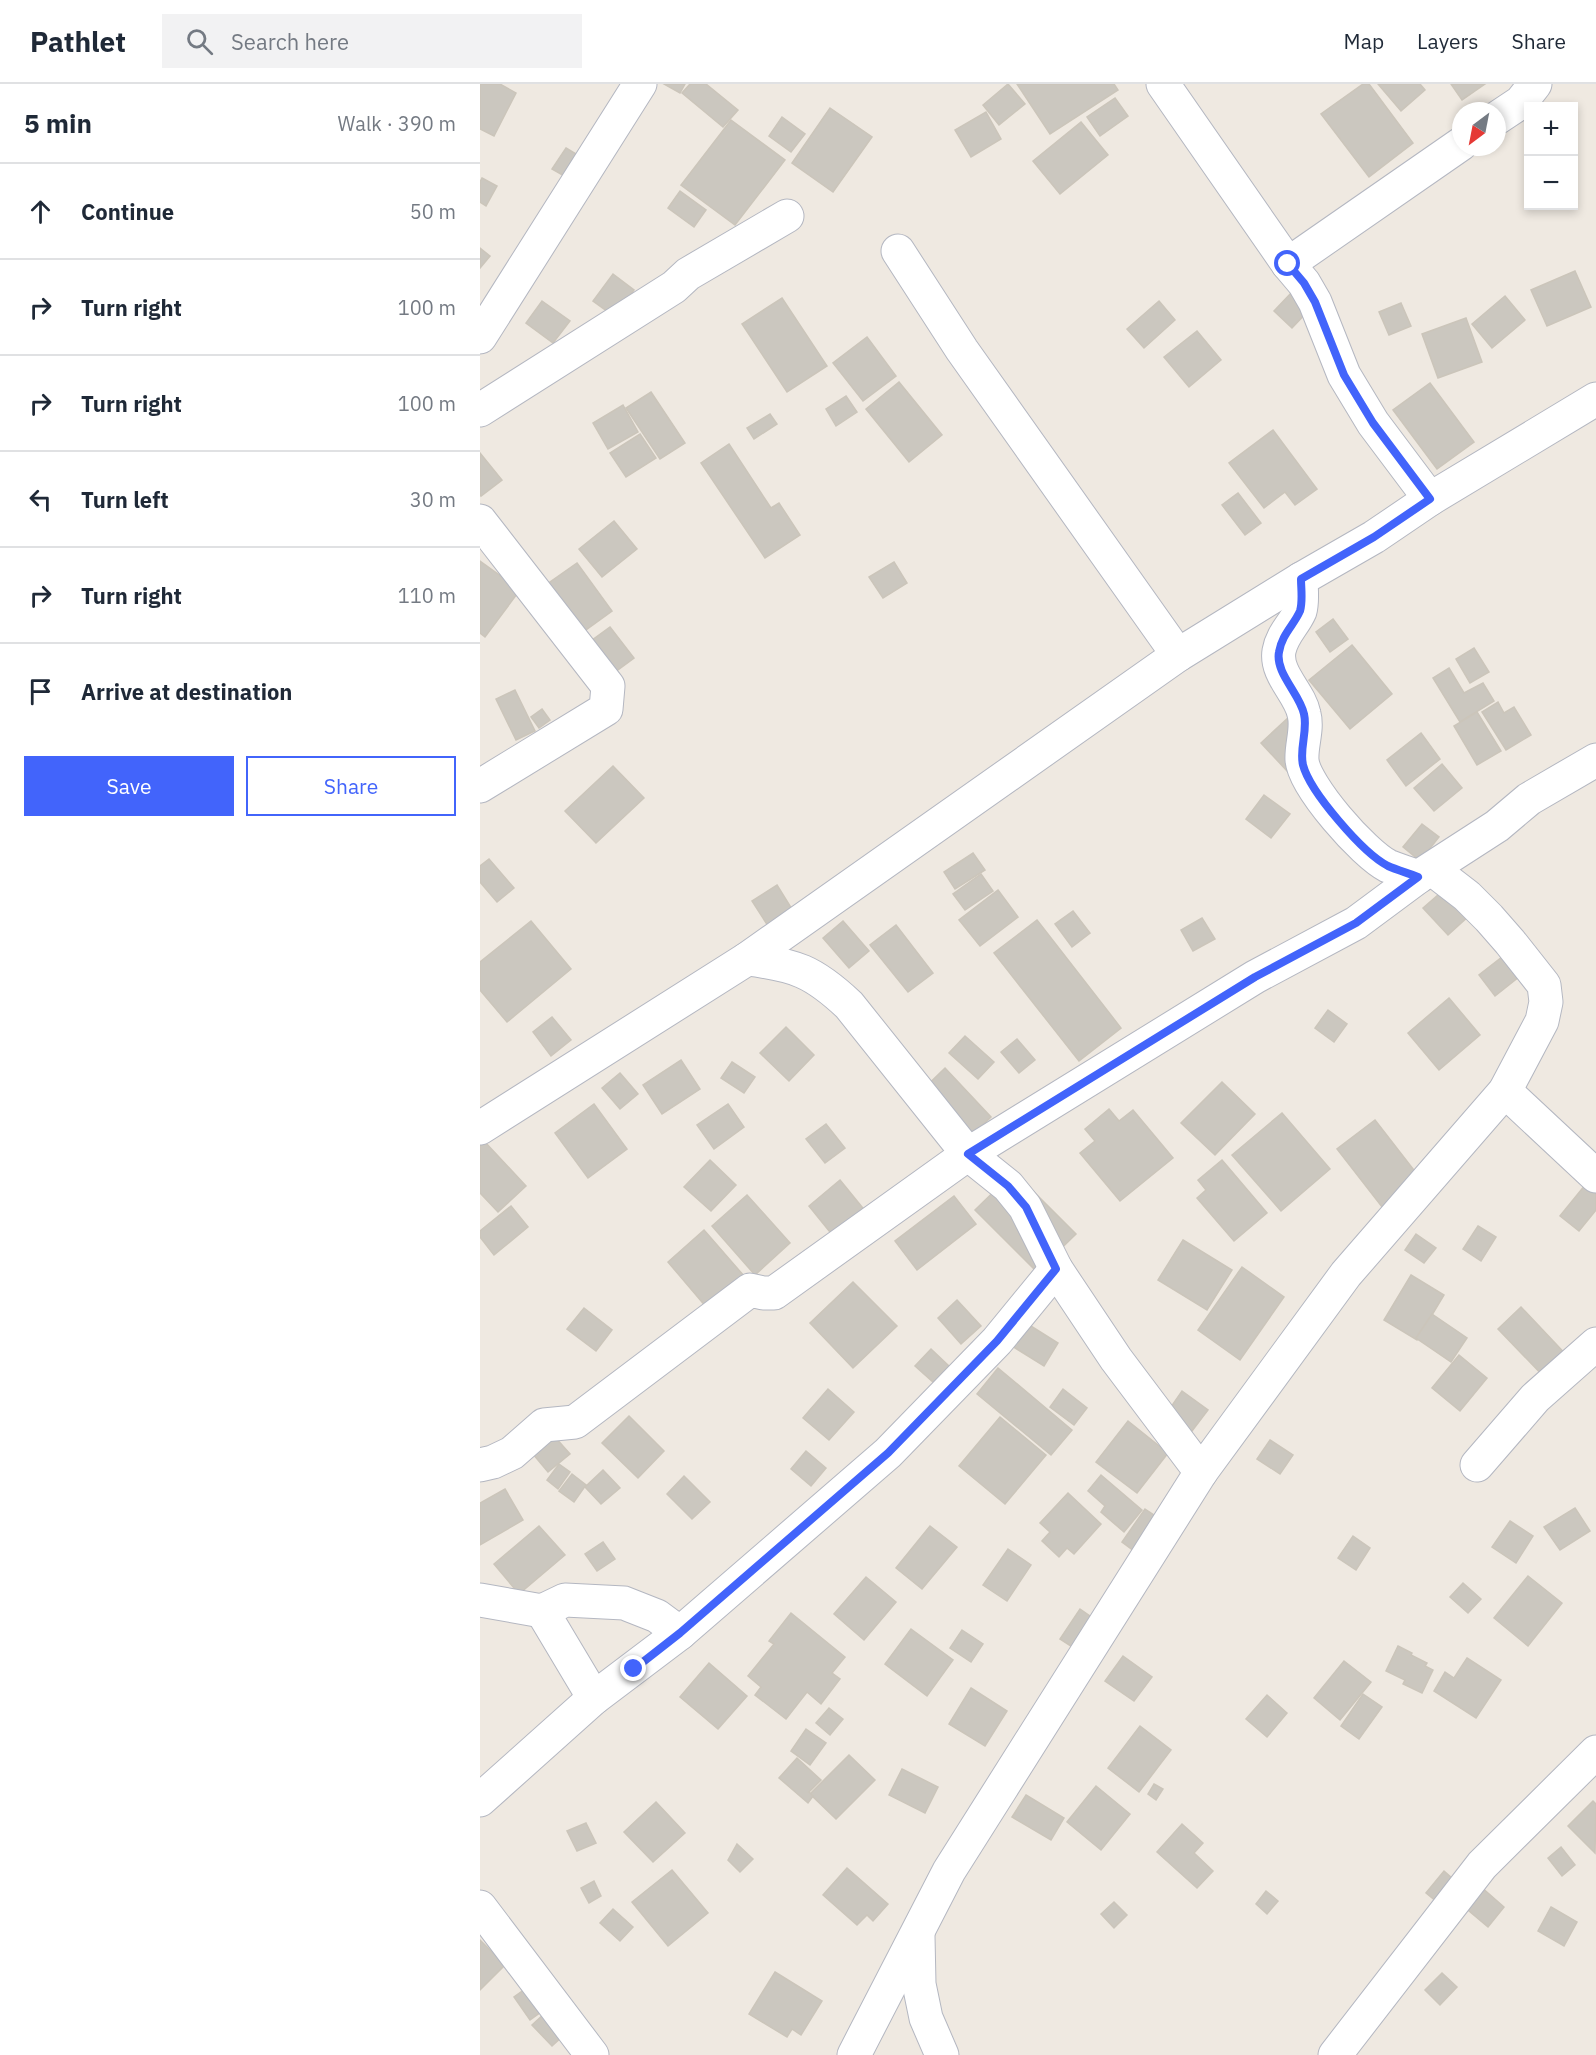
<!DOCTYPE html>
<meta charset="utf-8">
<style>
body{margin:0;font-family:"IBM Plex Sans",sans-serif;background:#f2f2f3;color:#1f2937}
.controls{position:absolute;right:18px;top:18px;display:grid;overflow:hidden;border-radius:0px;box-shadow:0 3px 9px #0003}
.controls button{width:54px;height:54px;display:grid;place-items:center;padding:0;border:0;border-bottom:2px solid #e0e1e3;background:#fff;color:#1f2937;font:30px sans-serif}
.compass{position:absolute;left:972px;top:18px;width:54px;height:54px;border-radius:50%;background:#fff;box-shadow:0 3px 9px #0003;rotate:212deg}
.stop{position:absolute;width:18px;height:18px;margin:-14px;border:4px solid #4264fb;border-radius:50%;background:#fff}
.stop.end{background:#4264fb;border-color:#fff;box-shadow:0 2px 6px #0008}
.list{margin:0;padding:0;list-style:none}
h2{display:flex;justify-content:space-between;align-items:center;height:78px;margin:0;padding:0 24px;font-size:26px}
h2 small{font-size:20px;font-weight:400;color:#747a83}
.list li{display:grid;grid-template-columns:39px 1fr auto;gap:18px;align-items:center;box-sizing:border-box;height:96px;padding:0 24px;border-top:2px solid #e0e1e3}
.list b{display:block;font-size:22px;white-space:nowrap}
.list em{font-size:20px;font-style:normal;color:#747a83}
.actions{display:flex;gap:12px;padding:18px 24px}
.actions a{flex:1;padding:14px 0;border:2px solid #4264fb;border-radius:0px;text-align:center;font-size:21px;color:#4264fb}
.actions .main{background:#4264fb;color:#fff}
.icon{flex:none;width:33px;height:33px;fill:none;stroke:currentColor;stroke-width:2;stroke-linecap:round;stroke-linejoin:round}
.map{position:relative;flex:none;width:1116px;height:1971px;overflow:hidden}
header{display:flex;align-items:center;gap:36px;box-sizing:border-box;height:84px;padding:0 30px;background:#fff;border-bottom:2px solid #e0e1e3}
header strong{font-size:28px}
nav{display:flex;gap:33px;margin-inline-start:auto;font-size:21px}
.search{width:420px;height:54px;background:#f2f2f3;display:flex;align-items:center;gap:15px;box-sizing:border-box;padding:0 21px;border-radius:0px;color:#747a83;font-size:22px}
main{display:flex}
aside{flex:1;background:#fff}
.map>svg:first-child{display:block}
</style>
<header>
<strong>Pathlet</strong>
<div class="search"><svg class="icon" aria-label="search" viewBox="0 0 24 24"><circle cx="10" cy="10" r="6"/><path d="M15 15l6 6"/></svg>Search here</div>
<nav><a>Map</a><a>Layers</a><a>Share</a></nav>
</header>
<main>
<aside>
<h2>5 min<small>Walk · 390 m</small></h2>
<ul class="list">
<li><svg class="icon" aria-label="ahead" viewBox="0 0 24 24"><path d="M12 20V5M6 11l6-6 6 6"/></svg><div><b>Continue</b></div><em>50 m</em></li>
<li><svg class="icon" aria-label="right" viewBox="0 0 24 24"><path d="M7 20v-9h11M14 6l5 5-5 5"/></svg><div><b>Turn right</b></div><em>100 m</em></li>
<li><svg class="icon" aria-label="right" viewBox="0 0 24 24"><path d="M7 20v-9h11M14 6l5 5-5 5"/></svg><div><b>Turn right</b></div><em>100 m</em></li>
<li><svg class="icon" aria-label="left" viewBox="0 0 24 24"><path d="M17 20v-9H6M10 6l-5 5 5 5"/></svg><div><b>Turn left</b></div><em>30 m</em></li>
<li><svg class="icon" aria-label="right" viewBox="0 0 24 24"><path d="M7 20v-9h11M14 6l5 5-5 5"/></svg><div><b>Turn right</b></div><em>110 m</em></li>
<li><svg class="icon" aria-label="arrive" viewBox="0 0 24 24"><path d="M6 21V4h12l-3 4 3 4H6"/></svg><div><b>Arrive at destination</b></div></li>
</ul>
<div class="actions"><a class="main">Save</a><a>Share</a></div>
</aside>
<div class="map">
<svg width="1116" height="1971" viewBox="0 0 1116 1971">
<rect width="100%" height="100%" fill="#efe9e1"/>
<!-- building -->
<g fill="#cbc7bf" stroke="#cbc5ba" stroke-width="1.5">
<path d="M0 0H20L36 9 14 52 0 45Z"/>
<path d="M184 0H205L200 9Z"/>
<path d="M210 0H226L258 26 243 43 202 9Z"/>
<path d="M528 0 545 20 519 41 503 21Z"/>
<path d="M537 0H634L638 6 570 50Z"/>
<path d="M883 0H889L933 59 889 93 841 30Z"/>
<path d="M898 0H940L945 6 921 27Z"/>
<path d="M971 0H1005L982 16Z"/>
<path d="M635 14 648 32 620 52 607 33Z"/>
<path d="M350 24 392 53 353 108 312 79Z"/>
<path d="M506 28 521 55 491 73 475 46Z"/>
<path d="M302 33 325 50 311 68 289 52Z"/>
<path d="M251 36 305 76 255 141 201 101Z"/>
<path d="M601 38 628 71 580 110 553 77Z"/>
<path d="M86 64 106 76 93 97 72 85Z"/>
<path d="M2 94 17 102 6 122 0 118V98Z"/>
<path d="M200 107 226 126 214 143 188 124Z"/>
<path d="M0 164 10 172 0 184Z"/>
<path d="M1095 187 1111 223 1067 242 1051 206Z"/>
<path d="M133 190 154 206 135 233 113 217Z"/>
<path d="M812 208 830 225 812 244 794 227Z"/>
<path d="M1025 212 1045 236 1012 264 992 240Z"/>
<path d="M302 214 347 282 307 308 262 240Z"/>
<path d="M62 217 90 237 73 259 46 239Z"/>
<path d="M679 217 695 236 664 264 647 245Z"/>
<path d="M921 219 931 242 909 251 899 228Z"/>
<path d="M986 234 1002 278 958 294 942 250Z"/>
<path d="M717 247 741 276 709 303 684 273Z"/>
<path d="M387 253 416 292 383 317 353 279Z"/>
<path d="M419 298 462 351 429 378 386 325Z"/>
<path d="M950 299 994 358 957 385 913 326Z"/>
<path d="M171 308 205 359 180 375 146 324Z"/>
<path d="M366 312 377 328 356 342 346 325Z"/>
<path d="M143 321 158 348 128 365 113 339Z"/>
<path d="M290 330 297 340 274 355 267 344Z"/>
<path d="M793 346 837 405 815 421 805 408 784 424 749 379Z"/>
<path d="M160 350 176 374 146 393 130 369Z"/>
<path d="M249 360 291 424 299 419 320 451 285 474 221 379Z"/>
<path d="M0 369 22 396 1 412 0 410Z"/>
<path d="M758 409 781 439 765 451 742 421Z"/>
<path d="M134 437 157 465 122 493 99 465Z"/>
<path d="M0 477 40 506 5 553 0 549Z"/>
<path d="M414 478 427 499 403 514 389 493Z"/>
<path d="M97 479 132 527 99 551 63 503Z"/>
<path d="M853 535 868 555 850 568 836 548Z"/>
<path d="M130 543 154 574 127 594 104 562Z"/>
<path d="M872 561 912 610 870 645 829 596Z"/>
<path d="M994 564 1009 588 990 599 976 575Z"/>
<path d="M969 584 984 609 1003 599 1014 617 980 638 953 594Z"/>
<path d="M35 606 55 647 36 656 16 615Z"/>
<path d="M1018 618 1024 629 1034 623 1051 651 1026 666 1002 628Z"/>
<path d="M62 625 70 636 59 644 51 633Z"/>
<path d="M997 628 1021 667 997 681 974 642Z"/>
<path d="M809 633V689L781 659Z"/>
<path d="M941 649 960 675 926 702 907 676Z"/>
<path d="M962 680 982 704 954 727 934 704Z"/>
<path d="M133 682 164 714 116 759 85 727Z"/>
<path d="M784 711 810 730 791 754 766 735Z"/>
<path d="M942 740 959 753 940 777 923 763Z"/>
<path d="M493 769 505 786 475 805 464 788Z"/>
<path d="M9 775 34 804 17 818 0 798V782Z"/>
<path d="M501 790 513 807 485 826 473 810Z"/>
<path d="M297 801 315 830 290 845 272 817Z"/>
<path d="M966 804 990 831 968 851 943 824Z"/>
<path d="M518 806 538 833 500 862 479 836Z"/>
<path d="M593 827 610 849 592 863 575 840Z"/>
<path d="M722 834 735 855 713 867 701 846Z"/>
<path d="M557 836 641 944 599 977 514 869Z"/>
<path d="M51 837 91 885 27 938 0 906V878Z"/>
<path d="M363 837 389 867 369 884 343 854Z"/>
<path d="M416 841 453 889 428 908 390 861Z"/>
<path d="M1022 873 1039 893 1015 912 999 891Z"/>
<path d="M969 914 1000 951 959 986 928 949Z"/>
<path d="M848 926 867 940 854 958 835 944Z"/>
<path d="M72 933 91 956 71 972 53 948Z"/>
<path d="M306 943 334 971 309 997 280 969Z"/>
<path d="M485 952 514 978 498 995 469 969Z"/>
<path d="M537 955 555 976 539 989 521 968Z"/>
<path d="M201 976 220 1005 182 1030 163 1001Z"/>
<path d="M252 978 275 993 264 1009 241 994Z"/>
<path d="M465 984 511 1033 478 1065 431 1017Z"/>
<path d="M140 989 158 1010 140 1025 122 1004Z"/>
<path d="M742 998 775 1030 735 1071 701 1039Z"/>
<path d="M114 1020 147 1065 108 1094 75 1049Z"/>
<path d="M248 1020 264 1043 234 1065 217 1041Z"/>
<path d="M629 1025 639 1037 653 1026 693 1074 640 1117 600 1069 615 1057 605 1045Z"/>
<path d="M802 1029 850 1085 801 1127 752 1071Z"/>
<path d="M895 1036 944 1099 906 1128 857 1065Z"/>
<path d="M346 1040 365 1064 345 1079 326 1055Z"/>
<path d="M4 1057 46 1102 18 1128 0 1109V1060Z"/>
<path d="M230 1076 256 1101 231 1127 204 1103Z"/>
<path d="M742 1076 787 1129 754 1157 717 1114 726 1106 718 1096Z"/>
<path d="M534 1088 596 1150 557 1188 495 1126Z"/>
<path d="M1110 1095 1116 1099V1126L1099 1147 1080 1132Z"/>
<path d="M360 1096 386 1128 354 1153 329 1122Z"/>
<path d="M267 1111 310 1159 275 1191 232 1142Z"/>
<path d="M474 1112 496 1140 437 1186 415 1157Z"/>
<path d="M31 1122 48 1143 14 1171 0 1153V1147Z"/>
<path d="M998 1142 1016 1153 1001 1177 983 1165Z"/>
<path d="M224 1146 264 1192 227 1224 188 1178Z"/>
<path d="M936 1150 956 1164 944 1179 925 1166Z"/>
<path d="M703 1156 752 1186 727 1226 678 1196Z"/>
<path d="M762 1183 804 1213 760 1276 718 1246Z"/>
<path d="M931 1191 964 1211 937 1256 904 1236Z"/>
<path d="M373 1198 417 1242 373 1284 330 1239Z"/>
<path d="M477 1216 501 1242 481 1260 458 1234Z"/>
<path d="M1041 1223 1092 1277 1069 1298 1018 1245Z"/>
<path d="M104 1224 132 1246 116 1267 87 1245Z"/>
<path d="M952 1230 987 1254 971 1278 936 1254Z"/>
<path d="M546 1239 578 1259 564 1282 532 1262Z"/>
<path d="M451 1265 469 1282 454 1299 435 1282Z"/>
<path d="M979 1271 1007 1294 980 1327 952 1304Z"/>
<path d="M518 1284 592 1346 571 1371 497 1310Z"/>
<path d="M348 1305 374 1328 349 1356 323 1334Z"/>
<path d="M583 1305 607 1324 594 1341 570 1323Z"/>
<path d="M702 1307 728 1326 709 1351 684 1333Z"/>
<path d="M149 1332 184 1367 158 1394 122 1359Z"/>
<path d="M520 1333 566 1371 525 1420 479 1382Z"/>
<path d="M648 1337 688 1369 657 1409 616 1378Z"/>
<path d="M74 1352 90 1370 68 1388 53 1370Z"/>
<path d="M790 1356 813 1371 800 1390 777 1375Z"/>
<path d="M326 1367 346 1384 331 1402 311 1385Z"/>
<path d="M79 1380 90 1388 78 1405 67 1396Z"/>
<path d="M123 1386 140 1404 121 1420 105 1403Z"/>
<path d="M92 1390 106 1401 94 1418 79 1407Z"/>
<path d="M621 1391 662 1426 644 1448 621 1428 625 1422 608 1407Z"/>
<path d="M204 1392 230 1418 212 1435 187 1410Z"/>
<path d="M25 1405 43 1436 0 1461V1419Z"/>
<path d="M588 1409 621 1440 594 1470 587 1464 579 1473 562 1457 570 1448 560 1439Z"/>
<path d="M1095 1424 1110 1447 1080 1466 1064 1443Z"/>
<path d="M665 1425 686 1439 662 1473 642 1458Z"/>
<path d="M1030 1437 1053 1452 1036 1479 1012 1463Z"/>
<path d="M59 1442 85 1471 39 1510 14 1480Z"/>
<path d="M450 1442 477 1463 442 1505 416 1484Z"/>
<path d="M873 1452 890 1464 876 1486 858 1474Z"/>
<path d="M123 1458 135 1475 117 1487 105 1470Z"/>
<path d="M528 1465 551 1481 527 1517 503 1501Z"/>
<path d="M1048 1492 1082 1519 1048 1562 1014 1534Z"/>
<path d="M386 1493 416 1518 384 1556 354 1530Z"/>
<path d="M983 1499 1001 1515 988 1529 970 1513Z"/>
<path d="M600 1525 620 1539 600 1568 580 1555Z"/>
<path d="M311 1529 365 1573 352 1589 360 1595 341 1620 327 1608 306 1635 275 1611 281 1603 268 1592 294 1560 289 1557Z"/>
<path d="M431 1545 473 1576 447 1612 405 1580Z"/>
<path d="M482 1546 503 1560 491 1578 470 1564Z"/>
<path d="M918 1562 932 1569 931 1571 947 1579 945 1582 953 1586 942 1609 923 1600 925 1596 906 1587Z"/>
<path d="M643 1572 672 1593 654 1617 625 1597Z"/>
<path d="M987 1574 1021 1596 996 1634 954 1607 965 1588 974 1594Z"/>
<path d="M864 1577 891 1598 860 1636 834 1614Z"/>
<path d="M229 1579 267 1612 238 1645 200 1613Z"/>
<path d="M491 1604 527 1627 505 1662 469 1640Z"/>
<path d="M883 1610 902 1623 879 1655 861 1642Z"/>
<path d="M787 1611 807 1629 787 1653 766 1635Z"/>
<path d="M349 1624 363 1635 350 1651 336 1639Z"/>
<path d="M660 1642 691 1666 659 1708 628 1684Z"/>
<path d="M326 1645 346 1659 330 1681 311 1667Z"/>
<path d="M369 1671 395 1696 356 1735 330 1710Z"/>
<path d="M317 1674 341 1696 329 1708 333 1712 328 1719 299 1694Z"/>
<path d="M422 1685 458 1703 445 1729 409 1711Z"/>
<path d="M674 1700 683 1705 676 1716 668 1710Z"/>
<path d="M616 1702 650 1730 621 1766 587 1738Z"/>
<path d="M546 1711 584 1734 571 1756 532 1733Z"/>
<path d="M1113 1717 1116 1720 1115 1769 1088 1742Z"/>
<path d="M176 1718 205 1749 173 1778 144 1748Z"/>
<path d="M106 1739 116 1759 97 1767 87 1747Z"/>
<path d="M702 1740 723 1759 714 1769 733 1787 717 1804 677 1768Z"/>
<path d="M257 1760 273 1775 260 1788 248 1776Z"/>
<path d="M1081 1763 1095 1781 1082 1792 1068 1774Z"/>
<path d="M367 1784 408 1820 393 1837 387 1831 377 1841 343 1811Z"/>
<path d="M192 1786 228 1829 188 1862 152 1818Z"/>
<path d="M964 1787 981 1802 963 1823 946 1809Z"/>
<path d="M114 1797 121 1812 109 1819 101 1804Z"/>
<path d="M1000 1802 1024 1823 1008 1843 983 1822Z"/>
<path d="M786 1807 798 1817 787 1830 776 1820Z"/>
<path d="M634 1818 647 1831 634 1844 621 1830Z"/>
<path d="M1071 1823 1097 1838 1084 1862 1058 1847Z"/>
<path d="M133 1825 153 1843 140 1857 120 1839Z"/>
<path d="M0 1856 25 1881 0 1906Z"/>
<path d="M295 1888 342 1917 321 1951 312 1945 307 1953 269 1930Z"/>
<path d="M962 1889 977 1903 960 1921 945 1906Z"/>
<path d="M62 1893 79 1915 50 1936 34 1913Z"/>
<path d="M77 1918 97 1939 72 1962 52 1941Z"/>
</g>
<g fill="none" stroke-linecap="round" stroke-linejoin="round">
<defs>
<g id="street">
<path d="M683 0 808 180 824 199 835 218 864 291 893 339 950 415"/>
<path d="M1017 34 1041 18 1055 0"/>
<path d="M418 167 482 266 698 571"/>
<path d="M808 180 981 60"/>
<path d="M0 253 160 0"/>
<path d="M0 326 194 203 208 190 307 132"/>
<path d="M0 437 128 602 126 625 0 702"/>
<path d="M821 495C821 505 823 517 820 527 814 541 802 550 799 567 795 590 820 609 824 630 828 645 821 661 822 676 824 702 884 770 908 782 917 786 928 789 938 793"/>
<path d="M267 875C315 881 333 887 369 921L488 1070 528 1102 545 1123 576 1185 636 1275 721 1388"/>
<path d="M1025 1007 1116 1092"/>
<path d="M0 1044 267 875 698 571 821 495 894 453 950 415 1116 315"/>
<path d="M0 1381 13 1378 32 1369 64 1341 95 1338 270 1206 283 1209H294L488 1070 775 893 876 839 938 793 1017 742 1049 715 1116 676"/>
<path d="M997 1381 1055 1314 1116 1260"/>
<path d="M0 1516 62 1527 85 1516 144 1519 177 1532 200 1549"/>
<path d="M62 1527 114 1614"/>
<path d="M0 1716 114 1614 200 1549 408 1369 517 1257 576 1185"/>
<path d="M0 1823 112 1971"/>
<path d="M438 1852 439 1900 446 1934 462 1971"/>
<path d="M374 1971 469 1787 721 1388 866 1190 1025 1007 1062 937 1066 918 1064 901 1030 858 1009 834 987 812 952 785"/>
<path d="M855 1971 1002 1781 1116 1668"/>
</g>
</defs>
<!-- street casing -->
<use href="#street" stroke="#b4b7c1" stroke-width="35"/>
<!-- street -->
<use href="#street" stroke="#fff" stroke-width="33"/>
</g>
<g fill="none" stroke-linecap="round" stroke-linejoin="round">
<!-- route -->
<path stroke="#4264fb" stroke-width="8" d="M154 1585 200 1549 408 1369 517 1257 576 1185 546 1123 528 1102 488 1070 775 893 876 839 938 793C928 789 917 786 908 782 883 769 830 708 823 681 819 665 828 647 824 630 820 610 795 589 799 568 802 550 814 541 820 527 823 517 821 505 821 495L894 453 950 415 893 339 864 291 835 218 824 199 808 180"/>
</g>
</svg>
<div class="controls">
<button>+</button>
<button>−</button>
</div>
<svg class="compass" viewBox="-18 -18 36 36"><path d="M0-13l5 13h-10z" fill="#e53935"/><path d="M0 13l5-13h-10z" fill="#747a83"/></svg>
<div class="stop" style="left:808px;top:180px"></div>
<div class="stop end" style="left:154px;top:1585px"></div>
</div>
</main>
